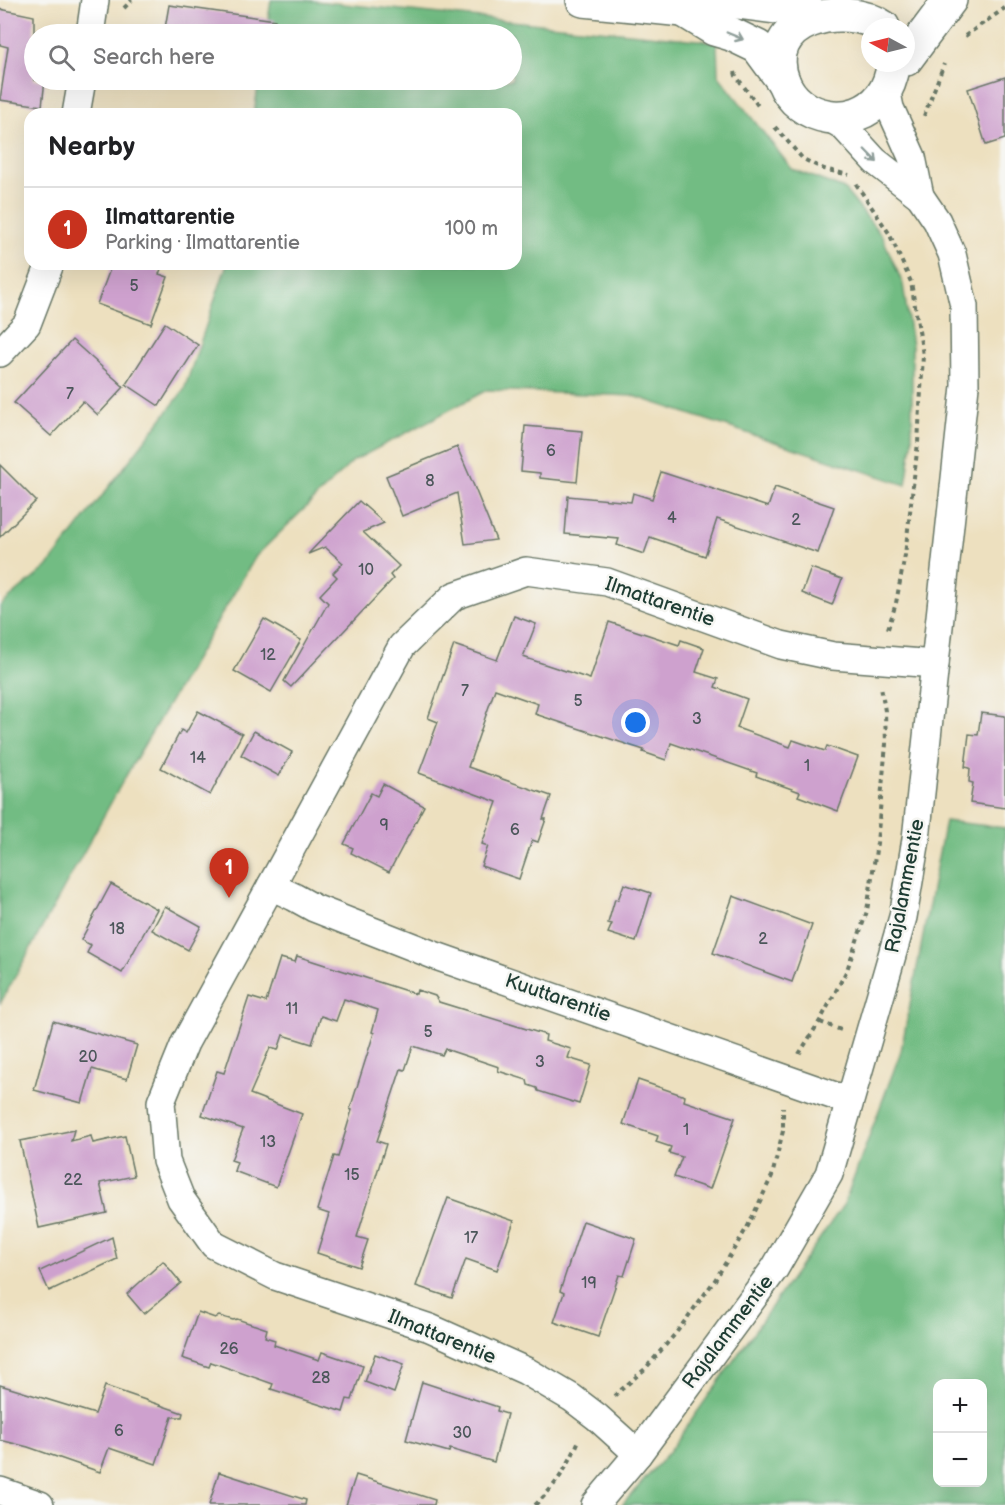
<!DOCTYPE html>
<meta charset="utf-8">
<style>
body{margin:0;font-family:"Balsamiq Sans",sans-serif;background:#f2f2f2;color:#202124}
.controls{position:absolute;right:18px;bottom:18px;display:grid;overflow:hidden;border-radius:12px;box-shadow:0 6px 24px #0002}
.controls button{width:54px;height:54px;display:grid;place-items:center;padding:0;border:0;border-bottom:2px solid #e0e0e0;background:#fff;color:#202124;font:30px sans-serif}
.compass{position:absolute;left:861px;top:18px;width:54px;height:54px;border-radius:50%;background:#fff;box-shadow:0 6px 24px #0002;rotate:277deg}
.you{position:absolute;left:636px;top:723px;width:21px;height:21px;margin:-15px;border:4px solid #fff;border-radius:50%;background:#1a73e8;box-shadow:0 0 0 9px #1a73e833}
.badge{display:grid;place-items:center;width:39px;height:39px;border-radius:50%;background:#c8321e;color:#fff;font-size:20px;font-weight:700}
.pin{position:absolute;translate:-50% -50px;filter:drop-shadow(0 2px 3px #0008)}
.pin::after{content:'';position:absolute;top:32px;width:21px;height:18px;background:inherit;clip-path:polygon(0 0,100% 0,50% 100%)}
.list{margin:0;padding:0;list-style:none}
h2{display:flex;justify-content:space-between;align-items:center;height:78px;margin:0;padding:0 24px;font-size:26px}
h2 small{font-size:20px;font-weight:400;color:#757577}
.list li{display:grid;grid-template-columns:39px 1fr auto;gap:18px;align-items:center;box-sizing:border-box;height:84px;padding:0 24px;border-top:2px solid #e0e0e0}
.list b{display:block;font-size:22px;white-space:nowrap}
.list p{margin:0;font-size:20px;white-space:nowrap;color:#757577}
.list em{font-size:20px;font-style:normal;color:#757577}
.icon{flex:none;width:33px;height:33px;fill:none;stroke:currentColor;stroke-width:2;stroke-linecap:round;stroke-linejoin:round}
.map{position:relative;flex:none;width:1005px;height:1505px;overflow:hidden}
.search{position:absolute;background:#fff;box-shadow:0 6px 24px #0002;left:24px;top:24px;width:498px;height:66px;display:flex;align-items:center;gap:15px;box-sizing:border-box;padding:0 21px;border-radius:33px;color:#757577;font-size:22px}
.panel{position:absolute;background:#fff;box-shadow:0 6px 24px #0002;left:24px;top:108px;width:498px;height:162px;border-radius:18px}
.map>svg:first-child{display:block}
</style>
<div class="map">
<svg width="1005" height="1505" viewBox="0 0 1005 1505">
<rect width="100%" height="100%" fill="#f6f6f2"/>
<filter id="ink" filterUnits="userSpaceOnUse"><feTurbulence type="fractalNoise" baseFrequency=".0167" numOctaves="2"/><feDisplacementMap in="SourceGraphic" scale="12" xChannelSelector="R" yChannelSelector="G"/><feConvolveMatrix kernelMatrix="1 2 1 2 8 2 1 2 1" color-interpolation-filters="sRGB"/></filter>
<filter id="wash" filterUnits="userSpaceOnUse"><feTurbulence type="fractalNoise" baseFrequency=".008" numOctaves="4" result="noise"/><feDisplacementMap in="SourceGraphic" scale="24" xChannelSelector="R" yChannelSelector="G"/><feGaussianBlur stdDeviation="1.35" result="paint"/><feColorMatrix in="noise" values="0 0 0 0 0 0 0 0 0 0 0 0 0 0 0 0 0 1.4 0 .05"/><feComposite in="paint" operator="in"/></filter>
<g filter="url(#wash)">
<rect width="100%" height="100%" fill="#ede0bf"/>
<!-- forest -->
<g fill="#72bc83" stroke="#487c5c" stroke-width="1.5" fill-rule="evenodd">
<path d="M271 0H304L717 42 718 75 792 169 844 189 882 236 903 284 912 346V443L906 485 634 396 487 390 353 461 256 556 124 779 0 1004V606L47 567 184 390 227 264H516V114H254L259 80H512V34H266Z"/>
<path d="M945 821 1005 828V1505H622L669 1452 844 1204 901 1051ZM938 1384H982V1482H938Z"/>
</g>
<g id="blocks">
<!-- building -->
<g fill="#cea1ce">
<path d="M169 5 275 20 274 34H164Z"/>
<path d="M0 9 34 16V80H45L42 106 0 100 8 47 0 45Z"/>
<path d="M1005 77V139L986 145 968 89Z"/>
<path d="M112 264H163L159 274 168 277 151 324 97 304Z"/>
<path d="M165 323 198 345 159 406 126 384Z"/>
<path d="M72 340 124 387 98 415 83 401 51 436 14 403Z"/>
<path d="M525 426 582 431 577 482 540 478V473L521 471Z"/>
<path d="M457 447 474 486 496 540 465 544 457 493 402 516 386 476Z"/>
<path d="M0 465 36 501 0 537Z"/>
<path d="M661 472 768 507 775 487 834 507 818 553 717 519 705 556 650 537 644 554 617 545 619 539 565 534 568 496 631 502 633 493 652 499Z"/>
<path d="M359 501 384 523 363 532 399 566 390 575 393 579 291 687 284 681 328 603 320 595 337 577 333 573 343 563 325 547 308 554Z"/>
<path d="M811 568 842 579 832 605 802 593Z"/>
<path d="M514 616 536 624 523 657 590 679 609 622 679 645 681 640 704 648 696 672 718 679 715 687 747 699 737 728 790 747 793 740 825 751 827 746 858 757 838 811 798 796 800 792 756 776 757 773 671 743 666 760 643 752 644 750 535 714 538 704 495 689 468 767 551 796 543 819H546L538 842 532 840 519 879 481 866 488 846 482 844 497 802 419 773 438 722 428 718 454 645 497 660Z"/>
<path d="M264 619 301 640 271 692 234 671Z"/>
<path d="M198 711 242 734 210 795 161 768 181 730 186 733Z"/>
<path d="M981 713 1005 716V808L970 803 973 783 969 782 970 768 965 767 969 734 978 735Z"/>
<path d="M254 731 292 752 279 776 241 755Z"/>
<path d="M383 784 424 806 389 872 351 853 353 848 344 844 371 793 377 796Z"/>
<path d="M111 884 157 909 122 973 87 953 91 945 81 940Z"/>
<path d="M624 884 651 893 636 942 608 933 612 924 608 923 615 899 618 900Z"/>
<path d="M733 896 812 925 792 982 713 953Z"/>
<path d="M165 906 201 926 188 950 152 930Z"/>
<path d="M297 956 416 994 417 990 435 996 439 1002 546 1035 545 1041 571 1049 568 1058 591 1065 579 1104 538 1091 537 1088 528 1085 527 1080 498 1071 499 1067 445 1049 442 1055 413 1046 405 1070 401 1069 377 1141 386 1144 357 1237 368 1240 359 1267 317 1253 329 1214 317 1210 334 1156 338 1157 352 1110 350 1109 374 1033 372 1032 378 1010 344 999 336 1021 321 1016 312 1044 283 1035 278 1050 270 1048 250 1094 302 1114 276 1187 234 1171 237 1162 231 1160 243 1129 202 1115 217 1071 224 1073 249 997 266 1002 280 958 295 962Z"/>
<path d="M53 1021 137 1045 127 1079 92 1069 82 1103 34 1090Z"/>
<path d="M638 1080 685 1096 684 1101 735 1118 710 1189 674 1177 682 1157 669 1153 671 1147 656 1142 658 1136 623 1124Z"/>
<path d="M74 1130 71 1141 91 1136 93 1143 125 1136 134 1176 100 1183 107 1213 39 1228 20 1141Z"/>
<path d="M448 1198 514 1221 497 1270 466 1259 452 1298 416 1286Z"/>
<path d="M583 1221 636 1239 624 1276 619 1275 598 1337 554 1322 564 1293 560 1291Z"/>
<path d="M112 1237 117 1259 49 1291 40 1271Z"/>
<path d="M163 1261 181 1283 144 1314 127 1294Z"/>
<path d="M198 1312 215 1318 219 1316 233 1320 237 1319 267 1329 265 1337 275 1340 274 1345 319 1360 322 1352 363 1366 352 1400 347 1399 343 1412 271 1389 273 1384 211 1362 209 1367 182 1358Z"/>
<path d="M375 1354 404 1364 394 1393 365 1382Z"/>
<path d="M422 1382 498 1407 497 1411 507 1414 494 1462 450 1449 449 1452 406 1440Z"/>
<path d="M0 1385 95 1414 105 1386 183 1413 182 1417H172L156 1464 109 1448 100 1472 28 1447 0 1440Z"/>
<path d="M219 1472 306 1500 305 1505H209Z"/>
<path d="M356 1475 435 1500 434 1505H346Z"/>
</g>
</g>
</g>
<g filter="url(#ink)">
<use href="#blocks" fill-opacity="0" stroke="#677665" stroke-width="1.5"/>
<g fill="none" stroke-linecap="round" stroke-linejoin="round">
<defs>
<g id="street">
<path d="M90 34 95 0"/>
<path d="M886 88 890 108 912 157 920 196"/>
<path d="M76 114 82 80"/>
<path d="M0 353 27 324 50 264"/>
<path d="M271 886 294 897 314 908 436 956 849 1101"/>
<path d="M638 1454 597 1417 572 1398 526 1371 430 1328 275 1276 214 1245 181 1199 166 1161 161 1102 185 1043 402 646 454 596 526 571 607 582 781 645 833 656 935 664"/>
<path d="M0 1491 40 1505"/>
<path d="M595 1505 638 1454 775 1268 829 1174 903 917 916 839 965 386 964 306 952 254 937 221 920 196 875 161 843 126 828 117"/>
</g>
<g id="secondary">
<path d="M583 0 683 10 737 2 808 11"/>
<path d="M683 10 714 29 731 34 758 47 783 81"/>
<path d="M883 27C845 0 760 19 783 81 798 121 855 130 881 97 889 87 892 75 894 63"/>
<path d="M906 59 950 0"/>
</g>
</defs>
<!-- street casing -->
<use href="#street" stroke="#677665" stroke-width="30"/>
<!-- secondary casing -->
<use href="#secondary" stroke="#677665" stroke-width="36"/>
<!-- path -->
<g stroke="#677665" stroke-width="4" stroke-dasharray="4.5 4.5" stroke-linecap="butt">
<path d="M124 8 132 0"/>
<path d="M965 36 1005 8"/>
<path d="M735 72 736 76 759 107"/>
<path d="M924 116 944 64"/>
<path d="M775 127 803 159 824 169 849 175"/>
<path d="M856 184 889 233 911 282 923 355 918 443 905 555 896 603 887 632"/>
<path d="M820 1022 841 1030"/>
<path d="M799 1054 821 1019 847 970 867 911 877 843 886 744 885 711 881 687"/>
<path d="M614 1396 645 1369 676 1333 715 1280 748 1226 772 1176 783 1131V1107"/>
<path d="M535 1505C555 1487 569 1465 579 1440"/>
</g>
<!-- street -->
<use href="#street" stroke="#fff" stroke-width="27"/>
<!-- secondary -->
<use href="#secondary" stroke="#fff" stroke-width="33"/>
</g>
<!-- one-way arrows -->
<defs><path id="oneway-shaft" d="M-6 0H5M1.5-3L5.5 0L1.5 3" fill="none" stroke-width="1.6" stroke-linecap="round" stroke-linejoin="round" transform="scale(1.5)"/></defs>
<g stroke="#8f9e9a">
<use href="#oneway-shaft" transform="translate(735 36) rotate(23)"/>
<use href="#oneway-shaft" transform="translate(871 156) rotate(46)"/>
</g>
</g>
<g text-anchor="middle" dominant-baseline="central" stroke-width="5" stroke-linejoin="round" paint-order="stroke">
<!-- number labels -->
<g font-size="16" fill="#4b565a">
<text x="134" y="286">5</text>
<text x="70" y="394">7</text>
<text x="551" y="451">6</text>
<text x="430" y="481">8</text>
<text x="672" y="518">4</text>
<text x="796" y="520">2</text>
<text x="366" y="570">10</text>
<text x="268" y="655">12</text>
<text x="465" y="691">7</text>
<text x="578" y="701">5</text>
<text x="697" y="719">3</text>
<text x="198" y="758">14</text>
<text x="807" y="766">1</text>
<text x="384" y="825">9</text>
<text x="515" y="830">6</text>
<text x="117" y="929">18</text>
<text x="763" y="939">2</text>
<text x="292" y="1009">11</text>
<text x="428" y="1032">5</text>
<text x="88" y="1057">20</text>
<text x="540" y="1062">3</text>
<text x="686" y="1130">1</text>
<text x="268" y="1142">13</text>
<text x="352" y="1175">15</text>
<text x="73" y="1180">22</text>
<text x="471" y="1238">17</text>
<text x="589" y="1283">19</text>
<text x="229" y="1349">26</text>
<text x="321" y="1378">28</text>
<text x="119" y="1431">6</text>
<text x="462" y="1433">30</text>
</g>
<!-- street labels -->
<g font-size="20" fill="#1f3d34" stroke="#f6f6f2">
<text transform="translate(660 602) rotate(19)">Ilmattarentie</text>
<text transform="translate(905 886) rotate(-79)">Rajalammentie</text>
<text transform="translate(558 998) rotate(19)">Kuuttarentie</text>
<text transform="translate(728 1332) rotate(-53)">Rajalammentie</text>
<text transform="translate(442 1337) rotate(22)">Ilmattarentie</text>
</g>
</g>
</svg>
<div class="controls">
<button>+</button>
<button>−</button>
</div>
<svg class="compass" viewBox="-18 -18 36 36"><path d="M0-13l5 13h-10z" fill="#e53935"/><path d="M0 13l5-13h-10z" fill="#757577"/></svg>
<div class="you"></div>
<div class="pin badge" style="left:229px;top:898px">1</div>
<div class="search"><svg class="icon" aria-label="search" viewBox="0 0 24 24"><circle cx="10" cy="10" r="6"/><path d="M15 15l6 6"/></svg>Search here</div>
<section class="panel">
<h2>Nearby<small></small></h2>
<ul class="list">
<li><span class="badge">1</span><div><b>Ilmattarentie</b><p>Parking · Ilmattarentie</p></div><em>100 m</em></li>
</ul>
</section>
</div>
